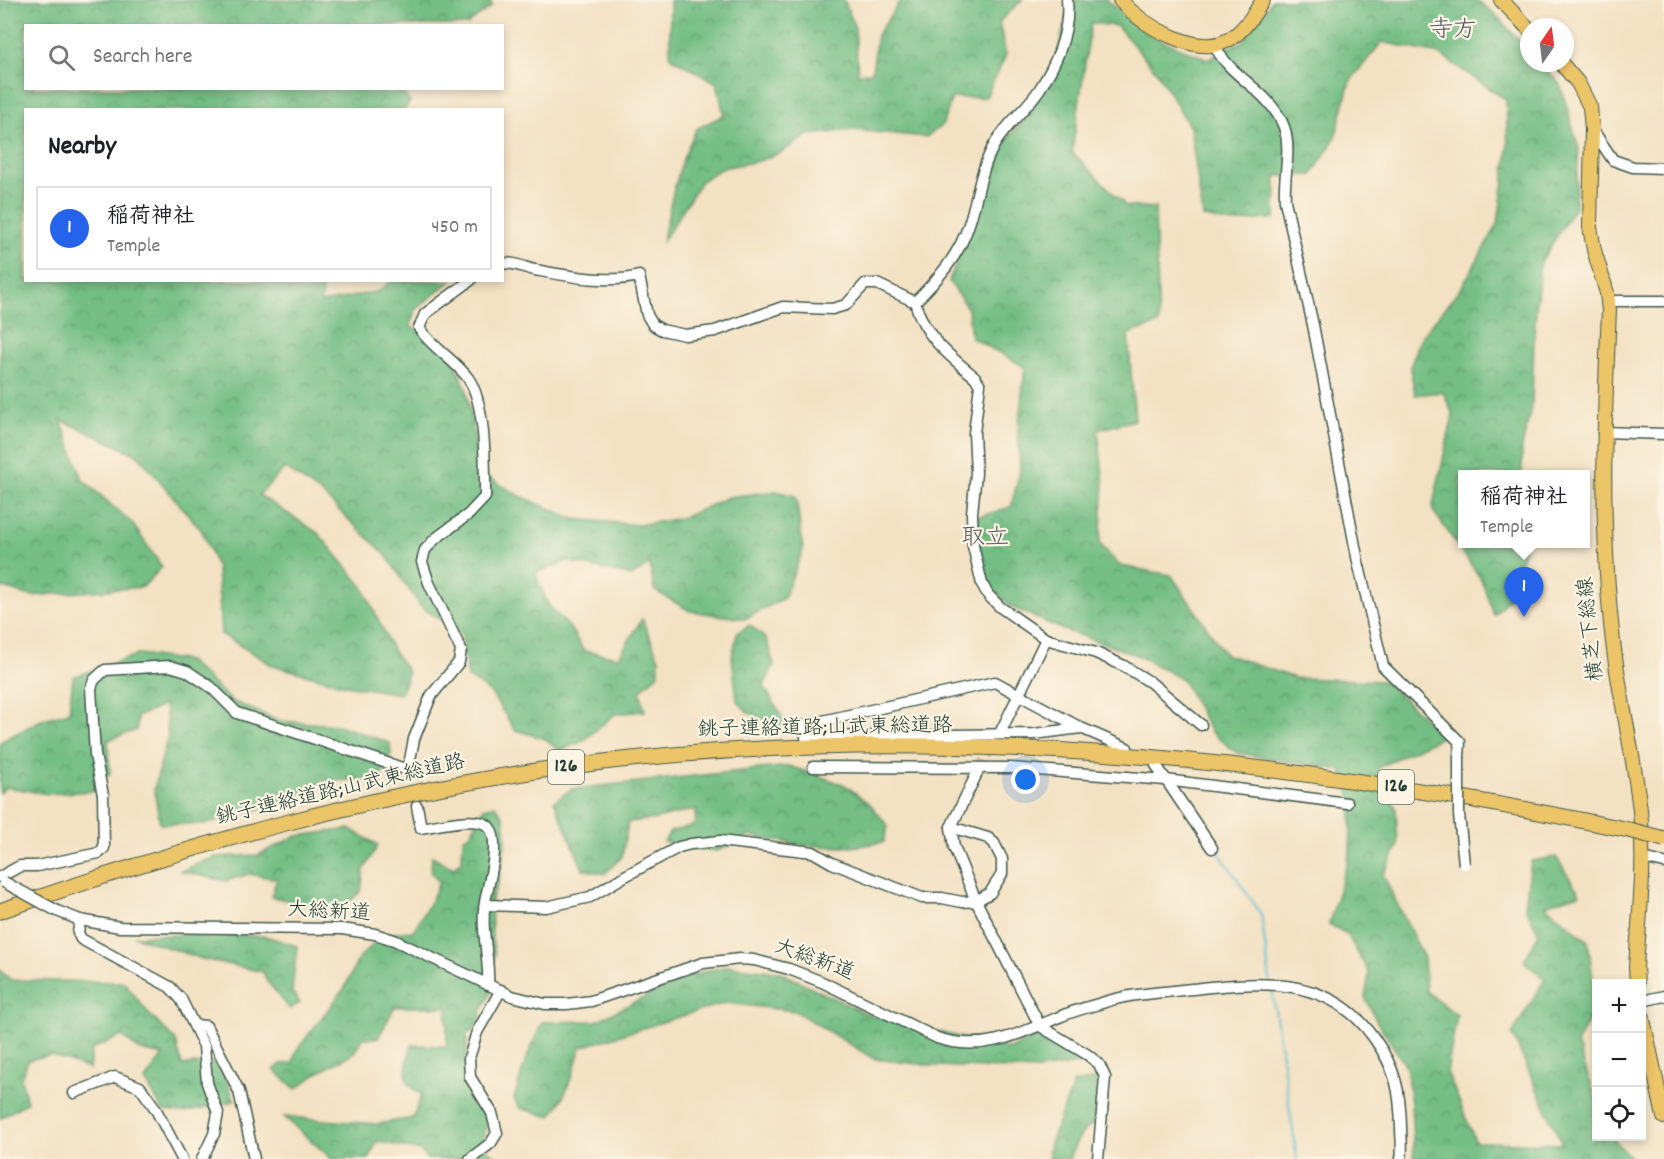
<!DOCTYPE html>
<meta charset="utf-8">
<style>
body{margin:0;font-family:Dekko,"Klee One",sans-serif;background:#f2f2f2;color:#202124}
.controls{position:absolute;right:18px;bottom:18px;display:grid;overflow:hidden;border-radius:0px;box-shadow:0 3px 9px #0003}
.controls button{width:54px;height:54px;display:grid;place-items:center;padding:0;border:0;border-bottom:2px solid #e0e0e0;background:#fff;color:#202124;font:30px sans-serif}
.compass{position:absolute;left:1520px;top:18px;width:54px;height:54px;border-radius:50%;background:#fff;box-shadow:0 3px 9px #0003;rotate:14deg}
.you{position:absolute;left:1026px;top:780px;width:21px;height:21px;margin:-15px;border:4px solid #fff;border-radius:50%;background:#1a73e8;box-shadow:0 0 0 9px #1a73e833}
.badge{display:grid;place-items:center;width:39px;height:39px;border-radius:50%;background:#2563eb;color:#fff;font-size:20px;font-weight:700}
.pin{position:absolute;translate:-50% -50px;filter:drop-shadow(0 2px 3px #0008)}
.pin::after{content:'';position:absolute;top:32px;width:21px;height:18px;background:inherit;clip-path:polygon(0 0,100% 0,50% 100%)}
.popup{position:absolute;left:1458px;top:470px;width:132px;height:78px;box-sizing:border-box;display:grid;place-content:center;border-radius:0px;background:#fff;filter:drop-shadow(0 2px 4px #0005);font-size:20px;white-space:nowrap;color:#757577}
.popup b{font-size:22px;color:#202124}
.popup::after{content:'';position:absolute;left:50%;top:100%;margin-left:-12px;border:12px solid transparent;border-top-color:#fff}
.list{margin:0;padding:0;list-style:none}
h2{display:flex;justify-content:space-between;align-items:center;height:78px;margin:0;padding:0 24px;font-size:26px}
h2 small{font-size:20px;font-weight:400;color:#757577}
.list li{display:grid;grid-template-columns:39px 1fr auto;gap:18px;align-items:center;box-sizing:border-box;height:84px;margin:0 12px 12px;padding:0 12px;border:2px solid #e0e0e0;border-radius:0px}
.list b{display:block;font-size:22px;white-space:nowrap}
.list p{margin:0;font-size:20px;white-space:nowrap;color:#757577}
.list em{font-size:20px;font-style:normal;color:#757577}
.icon{flex:none;width:33px;height:33px;fill:none;stroke:currentColor;stroke-width:2;stroke-linecap:round;stroke-linejoin:round}
.map{position:relative;flex:none;width:1664px;height:1159px;overflow:hidden}
.search{position:absolute;background:#fff;box-shadow:0 3px 9px #0003;left:24px;top:24px;width:480px;height:66px;display:flex;align-items:center;gap:15px;box-sizing:border-box;padding:0 21px;border-radius:0px;color:#757577;font-size:22px}
.panel{position:absolute;background:#fff;box-shadow:0 3px 9px #0003;left:24px;top:108px;width:480px;height:174px;border-radius:0px}
.map>svg:first-child{display:block}
</style>
<div class="map">
<svg width="1664" height="1159" viewBox="0 0 1664 1159">
<defs>
<pattern id="forest-crowns" width="20" height="18" patternUnits="userSpaceOnUse" patternTransform="scale(1.5)"><rect width="20" height="18" fill="#74be85"/><path d="M2 6a3 3 0 1 1 6 0M12 15a3 3 0 1 1 6 0" fill="none" stroke="#5f9c6e"/></pattern>
</defs>
<rect width="100%" height="100%" fill="#fcf5e5"/>
<filter id="ink" filterUnits="userSpaceOnUse"><feTurbulence type="fractalNoise" baseFrequency=".0167" numOctaves="2"/><feDisplacementMap in="SourceGraphic" scale="12" xChannelSelector="R" yChannelSelector="G"/><feConvolveMatrix kernelMatrix="1 2 1 2 8 2 1 2 1" color-interpolation-filters="sRGB"/></filter>
<filter id="wash" filterUnits="userSpaceOnUse"><feTurbulence type="fractalNoise" baseFrequency=".008" numOctaves="4" result="noise"/><feDisplacementMap in="SourceGraphic" scale="24" xChannelSelector="R" yChannelSelector="G"/><feGaussianBlur stdDeviation="1.35" result="paint"/><feColorMatrix in="noise" values="0 0 0 0 0 0 0 0 0 0 0 0 0 0 0 0 0 1.4 0 .05"/><feComposite in="paint" operator="in"/></filter>
<g filter="url(#wash)">
<rect width="100%" height="100%" fill="#f3e1c3"/>
<!-- forest -->
<g fill="url(#forest-crowns)" stroke="#4a7e5c" stroke-width="1.5">
<path d="M0 0H490L492 6 467 25 26 26V88H399L410 102 404 110H26V280L323 281 321 303 379 291 391 281H451L416 309 410 326 448 346 466 388 474 432 477 471 518 495 574 519 638 525 683 518 728 497 776 491 796 496 803 550 784 598 745 619 690 611 654 590 650 564 632 576 567 561 535 573 548 605 570 628 584 651 619 657 642 619 659 659V673L640 691 645 711 615 714 583 741 559 751 546 739 515 730 491 693 468 677 461 633 421 607 385 554 322 494 285 468 259 495 318 533 363 587 392 649 408 672 401 694 345 685 272 665 221 634 217 568 202 531 138 455 61 420 83 480 132 523 162 567 143 587 31 596 0 587Z"/>
<path d="M670 0H844L855 28 858 74 872 72 877 35 901 0H1022L999 22 1006 55 986 97 952 98 942 126 926 137 853 130 808 135 780 153 759 161 722 168 701 181 662 243 674 189 683 159 696 129 724 115 717 83 670 57Z"/>
<path d="M1071 0H1107L1154 37 1207 59 1244 40 1272 0H1477L1495 14 1529 51V63H1540L1560 84 1579 149 1575 207 1540 263 1534 335 1532 405 1522 447V474H1462V544H1526L1511 596 1494 615 1481 579 1432 509 1453 415 1443 392 1415 395 1410 367 1422 336 1461 288 1498 224 1508 149 1506 100 1439 54 1382 42 1350 81 1335 138 1312 175 1276 176 1275 218 1232 223 1203 217 1190 127 1157 72 1117 26 1091 23 1072 152 1126 206 1155 208 1159 324 1128 334 1135 420 1098 430 1104 484 1100 544 1120 566 1171 575 1225 654 1295 678 1385 681 1443 736 1377 768 1396 808 1398 846 1383 875 1424 958 1426 991 1457 1015 1447 1072 1476 1142 1562 1144 1512 1034 1545 979 1524 961 1539 933 1525 907 1531 861 1556 857 1580 894 1545 905 1588 941 1596 1000V1007L1577 1043 1596 1099V1136L1611 1137 1632 1159H1414L1411 1104 1406 1066 1377 1022 1365 997 1369 973 1347 934 1329 924 1350 853 1352 801 1341 770 1237 753 1211 732 1182 679 1137 655 1064 630 1011 607 993 589 981 562 977 517 1011 507 1020 471 1018 431 1025 367 971 337 968 309 949 281 1002 143 1027 118 1055 61Z"/>
<path d="M750 625 766 639 774 665 764 686 783 719 782 727 747 712 737 700 732 657 737 633Z"/>
<path d="M139 654 188 661 232 701 279 721 338 725 390 743 391 754 379 779 322 781 285 802 206 824H160L154 789 168 735 165 705 137 717V730L108 740 110 773 92 791 48 794 6 787 0 793V742L43 719 69 712 73 677Z"/>
<path d="M789 766 845 785 870 804 888 826 884 842 852 847 808 846 749 836 718 851 696 849 664 842 670 832 695 825 696 809 656 819 628 822 622 857 605 874 583 869 554 801 572 789Z"/>
<path d="M495 805 504 818 506 839 498 884 491 900 492 939 495 953 490 995 481 1012 479 1024 467 1034 466 1078 481 1103 487 1123 482 1147 502 1159H427L421 1151 377 1141 369 1159H332L284 1117 377 1124 413 1118 422 1094C399 1085 406 1065 412 1045L447 1046V1007H395L378 1038H363L353 1054 319 1072 296 1089 274 1070 281 1064 293 1063 296 1051 344 989 359 958 376 942 395 933 413 931 432 899 439 882 431 872 432 856 453 868 462 861 463 839 471 833 484 808Z"/>
<path d="M350 829 378 845 364 870 361 891 340 911 271 897 277 879 249 874 226 881 180 871 215 857 258 855 297 836Z"/>
<path d="M193 934 265 936 297 946 292 992 300 1003 290 1009 267 981 263 972 202 959 134 936Z"/>
<path d="M728 966 780 972 869 1015 1009 1049 1045 1034 1090 1062 1039 1070 937 1066 874 1059 795 1011 725 1003 581 1047C573 1072 567 1097 550 1117L520 1108 514 1099 525 1062 542 1022 596 1021 690 975Z"/>
<path d="M0 970 11 980 124 982 150 1015 176 1041 182 1065 215 1063 223 1072 235 1101 184 1113 163 1111 145 1080 163 1055 139 1050 122 1036 92 1049 89 1069 51 1055 28 1060 21 1079 27 1102 0 1119Z"/>
<path d="M1098 1079 1093 1124C1081 1131 1073 1145 1071 1159H1048L1050 1143 1074 1083Z"/>
</g>
<g fill="none" stroke-linecap="round" stroke-linejoin="round">
<!-- stream -->
<g stroke="#53bad1" stroke-width="2">
<path d="M1216 848 1261 914 1270 981"/>
<path d="M1272 989 1297 1159"/>
</g>
</g>
</g>
<g filter="url(#ink)">
<g fill="none" stroke-linecap="round" stroke-linejoin="round">
<!-- minor-tunnel -->
<g stroke="#c9c0a6" stroke-width="10" stroke-dasharray="10 5" stroke-linecap="butt">
<path d="M979 769 994 744"/>
<path d="M408 770 416 800"/>
</g>
<defs>
<g id="minor">
<path d="M1215 46C1231 79 1270 90 1284 127 1292 150 1283 177 1285 201L1313 325 1358 562 1383 666 1460 742 1459 757"/>
<path d="M1592 129 1613 160 1633 167 1664 168"/>
<path d="M502 264C513 261 524 268 535 270 568 276 606 284 639 276L647 315 653 325 662 330 685 335 715 331 783 307 832 309 846 305 865 284H877L915 302C924 336 948 355 975 377L980 385 974 433 976 473 972 513 973 546 982 584 988 595 1000 607 1046 639 1096 653 1124 666 1150 682 1201 725"/>
<path d="M1608 301H1664"/>
<path d="M915 302C938 279 959 256 969 224 978 197 980 168 996 142 1008 123 1027 108 1039 90 1057 63 1070 32 1067 0"/>
<path d="M1603 432 1664 434"/>
<path d="M1081 728 1034 734 806 737 805 725 995 682 1081 728 1127 748"/>
<path d="M1000 733 1046 639"/>
<path d="M1156 765 1212 848"/>
<path d="M813 767 1011 768 1166 780 1347 803"/>
<path d="M979 769 951 827 954 847 976 901 1040 1026 1088 1055 1099 1064 1105 1077 1098 1159"/>
<path d="M417 806 421 828C436 826 477 815 488 826 502 839 488 885 485 902 480 930 490 957 488 985"/>
<path d="M1643 858 1664 863"/>
<path d="M0 877 20 866H37L99 853 104 848 103 795 95 755 91 688 94 680 105 670 170 666 187 671 211 687 237 713 408 770 414 739 431 696 459 662 461 650 429 583 422 562 425 550 435 539 469 514 485 497C485 466 486 403 468 378 454 359 432 348 419 328L425 314 471 280"/>
<path d="M485 905 546 907 590 897 625 876 679 847 691 844 720 841 813 852 832 863 922 898H942L962 902 976 901 990 893 1002 874V859L994 843 988 838 951 827"/>
<path d="M57 911 80 920 120 927 342 929 375 934 394 940 512 996 545 1004H567L591 1001 703 963 740 959 754 960 789 969 822 982 937 1038C981 1053 1020 1034 1059 1017 1073 1011 1088 1007 1102 1003 1128 994 1156 993 1183 990 1253 982 1328 972 1374 1038 1396 1069 1400 1090 1401 1127 1401 1138 1403 1149 1401 1159"/>
<path d="M80 920 78 933 81 939 170 987 181 999 204 1046 207 1083 218 1113 214 1134 202 1159"/>
<path d="M1642 1001 1664 996"/>
<path d="M194 1025 206 1026 239 1091 254 1159"/>
<path d="M74 1093 115 1077 140 1087 155 1108 182 1159"/>
<path d="M470 1159 491 1143 497 1133 492 1113 470 1077 469 1058 477 1032 501 990"/>
</g>
<g id="major">
<path d="M1120 0C1135 17 1151 28 1173 37 1219 57 1239 40 1263 0"/>
<path d="M1501 0 1529 29"/>
<path d="M1561 63 1578 83 1590 107 1592 129 1590 227 1594 250 1607 293 1609 310C1604 420 1600 531 1613 642 1620 702 1636 761 1641 821 1645 870 1639 919 1636 967L1637 984"/>
<path d="M1642 1015 1664 1117"/>
</g>
<path id="highway" d="M0 911C186 846 376 792 571 766 924 720 1283 757 1629 830"/>
</defs>
<!-- minor casing -->
<use href="#minor" stroke="#3f5649" stroke-width="13"/>
<!-- major casing -->
<use href="#major" stroke="#3f5649" stroke-width="16"/>
<!-- highway casing -->
<use href="#highway" stroke="#3f5649" stroke-width="17"/>
<!-- minor -->
<use href="#minor" stroke="#fff" stroke-width="10"/>
<!-- major -->
<use href="#major" stroke="#edc569" stroke-width="14"/>
<!-- highway -->
<use href="#highway" stroke="#edc569" stroke-width="15"/>
<defs>
<g id="minor-bridge">
<path d="M1459 757V815L1464 864"/>
<path d="M4 882 57 911"/>
</g>
<path id="highway-bridge" d="M1629 830 1664 839"/>
</defs>
<!-- minor-bridge casing -->
<use href="#minor-bridge" stroke="#3f5649" stroke-width="13" stroke-linecap="butt"/>
<!-- highway-bridge casing -->
<use href="#highway-bridge" stroke="#3f5649" stroke-width="17" stroke-linecap="butt"/>
<!-- minor-bridge -->
<use href="#minor-bridge" stroke="#fff" stroke-width="10"/>
<!-- highway-bridge -->
<use href="#highway-bridge" stroke="#edc569" stroke-width="15"/>
</g>
</g>
<g text-anchor="middle" dominant-baseline="central" stroke-width="4.5" stroke-linejoin="round" paint-order="stroke">
<!-- shield labels -->
<g fill="#fcf5e5" stroke="#617469" stroke-width="1.5">
<rect x="548" y="750" width="36" height="34" rx="4.5"/>
<rect x="1378" y="770" width="36" height="34" rx="4.5"/>
</g>
<g font-size="20" font-weight="bold" fill="#1f3d34">
<text x="566" y="767">126</text>
<text x="1396" y="787">126</text>
</g>
<!-- street labels -->
<g font-size="21" fill="#1f3d34" stroke="#fcf5e5">
<text transform="translate(1592 629) rotate(-96)">横芝下総線</text>
<text transform="translate(825 729) rotate(-1)">銚子連絡道路;山武東総道路</text>
<text transform="translate(341 791) rotate(-13)">銚子連絡道路;山武東総道路</text>
<text transform="translate(329 913) rotate(3)">大総新道</text>
<text transform="translate(814 961) rotate(20)">大総新道</text>
</g>
<!-- quarter labels -->
<g font-size="24" fill="#5c5d6e" stroke="#fcf5e5">
<text x="1453" y="31">寺方</text>
<text x="985" y="539">取立</text>
</g>
</g>
</svg>
<div class="controls">
<button>+</button>
<button>−</button>
<button><svg class="icon" aria-label="locate" viewBox="0 0 24 24"><circle cx="12" cy="12" r="6"/><path d="M12 2v4M12 18v4M2 12h4M18 12h4"/></svg></button>
</div>
<svg class="compass" viewBox="-18 -18 36 36"><path d="M0-13l5 13h-10z" fill="#e53935"/><path d="M0 13l5-13h-10z" fill="#757577"/></svg>
<div class="you"></div>
<div class="pin badge" style="left:1524px;top:617px">1</div>
<div class="popup"><b>稲荷神社</b>Temple</div>
<div class="search"><svg class="icon" aria-label="search" viewBox="0 0 24 24"><circle cx="10" cy="10" r="6"/><path d="M15 15l6 6"/></svg>Search here</div>
<section class="panel">
<h2>Nearby<small></small></h2>
<ul class="list">
<li><span class="badge">1</span><div><b>稲荷神社</b><p>Temple</p></div><em>450 m</em></li>
</ul>
</section>
</div>
